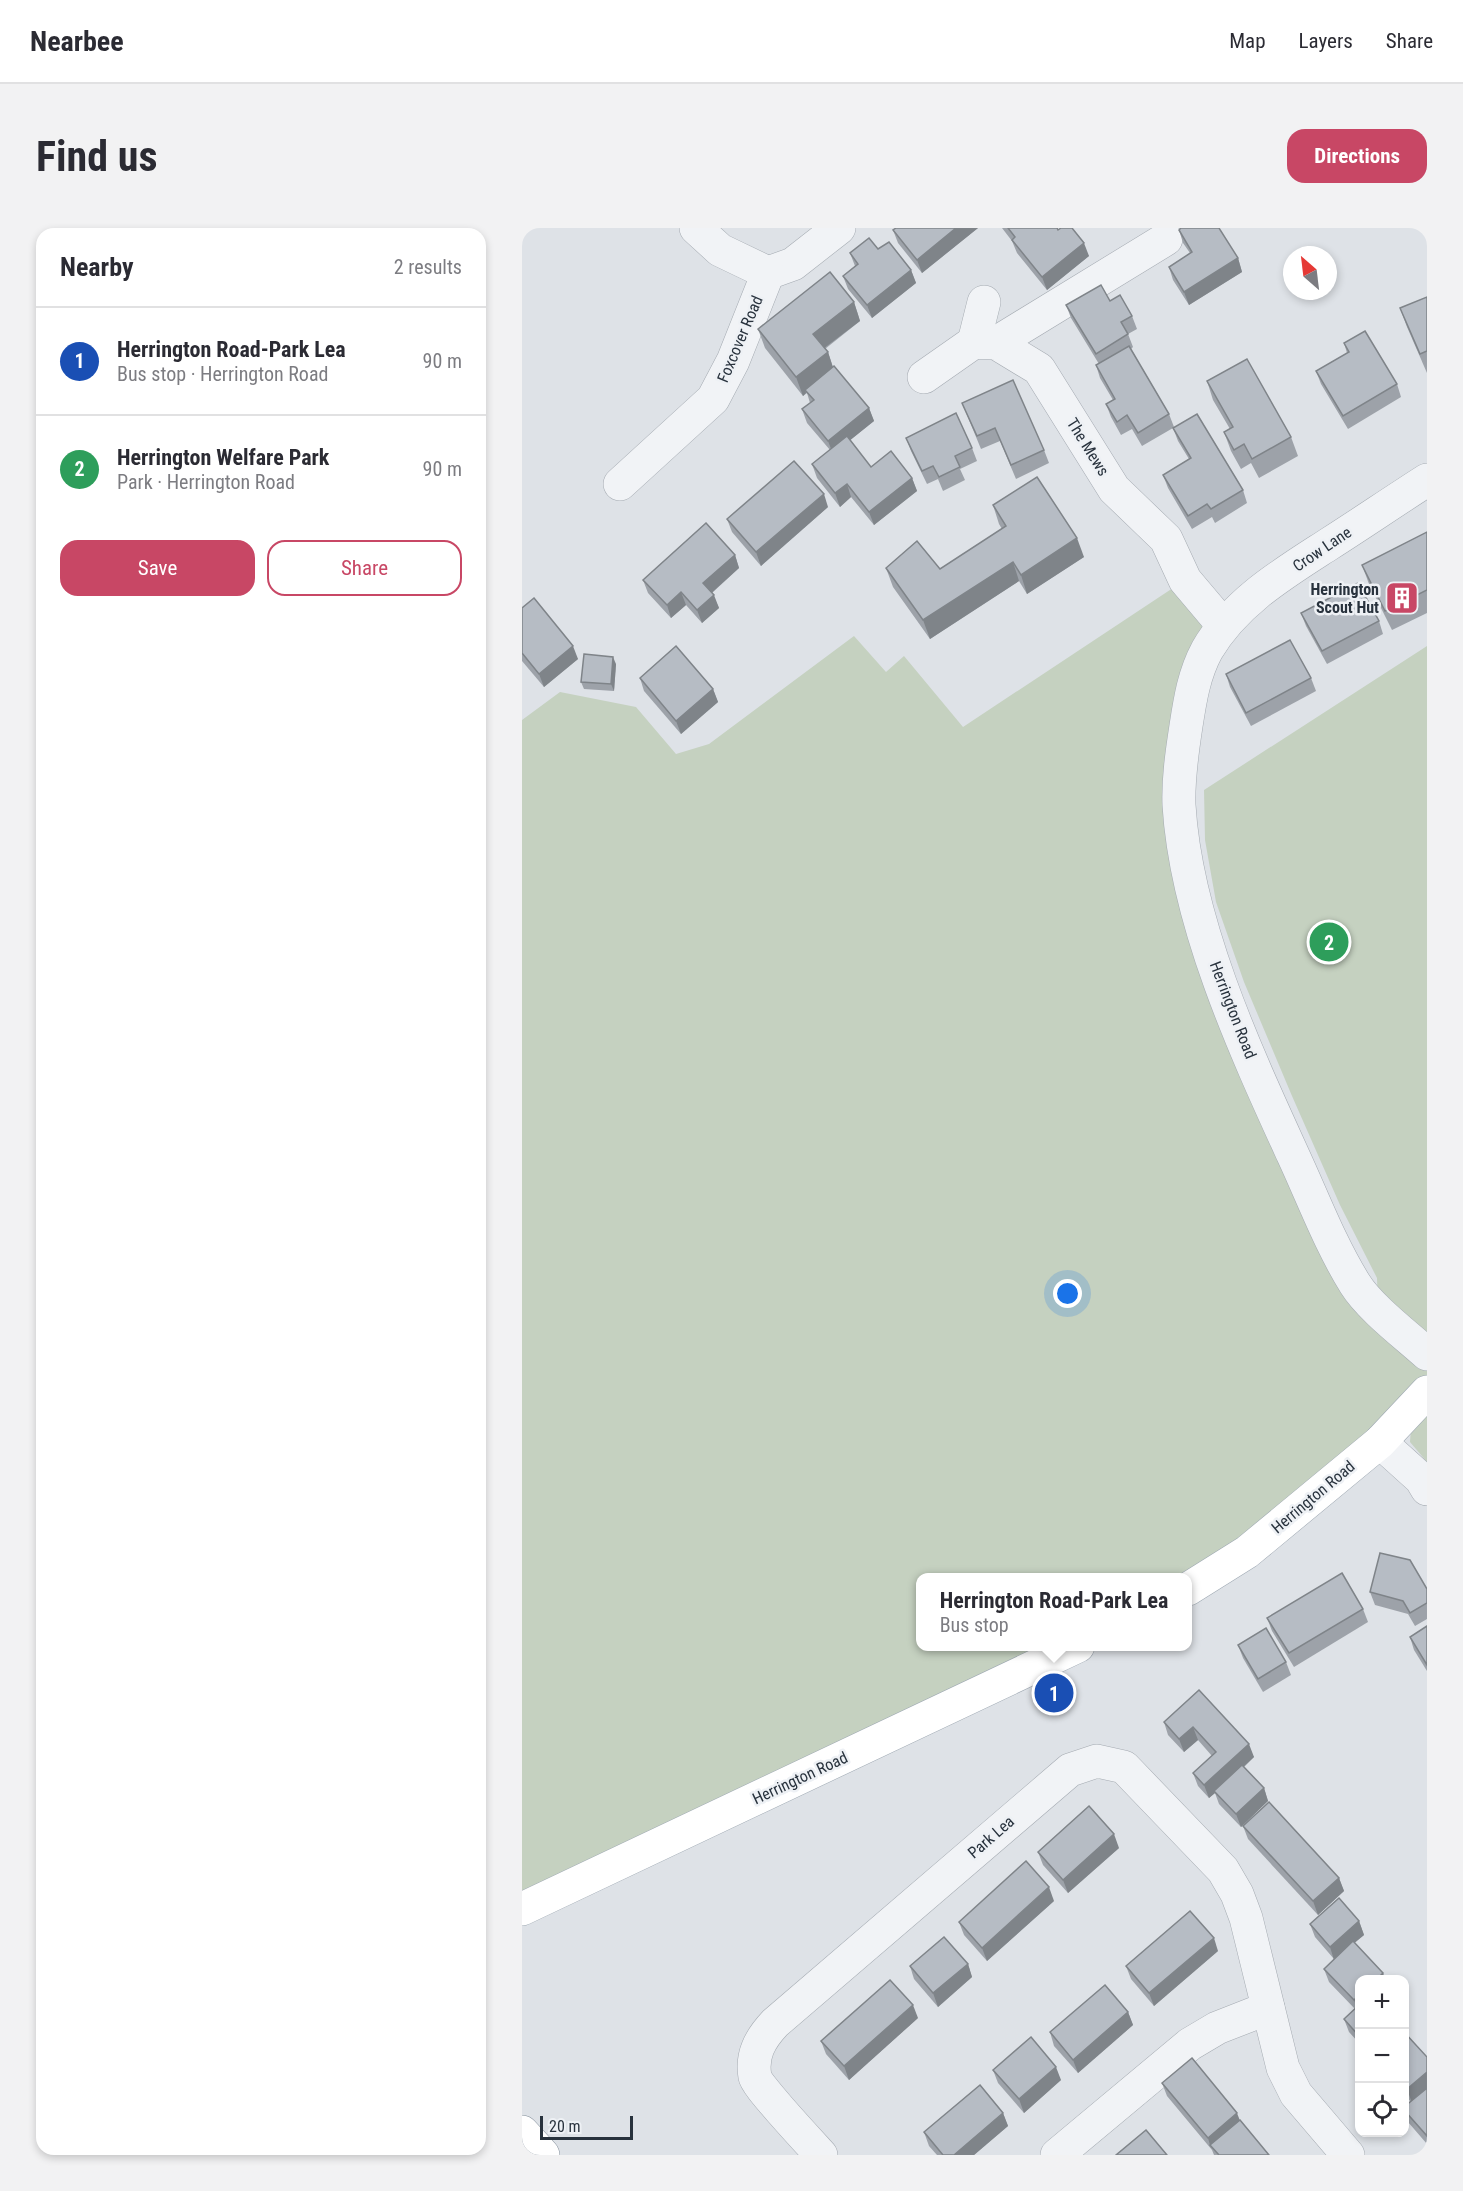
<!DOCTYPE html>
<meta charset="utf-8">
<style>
body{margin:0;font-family:"Roboto Condensed",sans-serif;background:#f2f2f3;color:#2b2b33}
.controls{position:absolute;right:18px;bottom:18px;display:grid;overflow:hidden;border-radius:12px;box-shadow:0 3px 9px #0003}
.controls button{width:54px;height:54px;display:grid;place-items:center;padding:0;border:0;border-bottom:2px solid #e1e1e2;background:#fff;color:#2b2b33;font:30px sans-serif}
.compass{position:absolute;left:761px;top:18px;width:54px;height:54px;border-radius:50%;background:#fff;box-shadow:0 3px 9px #0003;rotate:332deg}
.scale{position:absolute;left:18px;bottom:15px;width:93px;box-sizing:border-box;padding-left:6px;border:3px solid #28323d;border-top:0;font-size:16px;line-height:21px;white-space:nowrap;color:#28323d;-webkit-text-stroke:4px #eef1f5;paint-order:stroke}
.you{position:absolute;left:546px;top:1066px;width:21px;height:21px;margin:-15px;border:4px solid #fff;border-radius:50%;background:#1a73e8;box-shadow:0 0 0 9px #1a73e833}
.badge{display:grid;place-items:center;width:39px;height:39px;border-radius:50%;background:#c84765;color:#fff;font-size:20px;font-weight:700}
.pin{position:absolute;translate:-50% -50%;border:3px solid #fff;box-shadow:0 2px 6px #0006}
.popup{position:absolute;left:394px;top:1345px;width:276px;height:78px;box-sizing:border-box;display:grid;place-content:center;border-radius:12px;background:#fff;filter:drop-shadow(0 2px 4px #0005);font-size:20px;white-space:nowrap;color:#7c7c81}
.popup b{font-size:22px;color:#2b2b33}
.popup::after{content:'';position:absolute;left:50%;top:100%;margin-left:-12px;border:12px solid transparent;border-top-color:#fff}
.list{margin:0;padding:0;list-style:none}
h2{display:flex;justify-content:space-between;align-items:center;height:78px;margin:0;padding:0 24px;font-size:26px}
h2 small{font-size:20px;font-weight:400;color:#7c7c81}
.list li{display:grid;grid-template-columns:39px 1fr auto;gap:18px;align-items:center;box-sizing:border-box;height:108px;padding:0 24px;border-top:2px solid #e1e1e2}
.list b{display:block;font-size:22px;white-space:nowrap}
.list p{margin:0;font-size:20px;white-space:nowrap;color:#7c7c81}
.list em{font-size:20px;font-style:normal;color:#7c7c81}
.actions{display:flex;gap:12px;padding:18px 24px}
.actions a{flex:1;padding:14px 0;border:2px solid #c84765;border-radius:18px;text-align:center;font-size:21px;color:#c84765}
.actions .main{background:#c84765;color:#fff}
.icon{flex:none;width:33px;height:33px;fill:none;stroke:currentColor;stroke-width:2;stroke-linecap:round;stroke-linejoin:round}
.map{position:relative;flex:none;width:905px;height:1927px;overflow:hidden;border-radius:18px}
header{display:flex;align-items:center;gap:36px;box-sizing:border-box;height:84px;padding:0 30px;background:#fff;border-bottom:2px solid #e1e1e2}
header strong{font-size:28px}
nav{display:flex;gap:33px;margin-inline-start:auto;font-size:21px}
.intro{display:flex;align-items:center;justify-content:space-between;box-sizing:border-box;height:144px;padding:0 36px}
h1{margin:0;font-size:42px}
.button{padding:15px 27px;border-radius:18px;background:#c84765;color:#fff;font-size:21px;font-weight:700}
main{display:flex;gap:36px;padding:0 36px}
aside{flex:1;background:#fff;border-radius:18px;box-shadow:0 3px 9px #0003}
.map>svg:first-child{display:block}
</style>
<header>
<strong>Nearbee</strong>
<nav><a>Map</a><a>Layers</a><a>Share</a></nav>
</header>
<div class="intro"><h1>Find us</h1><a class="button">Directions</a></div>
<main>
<aside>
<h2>Nearby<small>2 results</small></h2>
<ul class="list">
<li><span class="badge" style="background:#1a4fb4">1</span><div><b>Herrington Road-Park Lea</b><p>Bus stop · Herrington Road</p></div><em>90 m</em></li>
<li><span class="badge" style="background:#2e9e5b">2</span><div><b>Herrington Welfare Park</b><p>Park · Herrington Road</p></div><em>90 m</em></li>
</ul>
<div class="actions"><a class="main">Save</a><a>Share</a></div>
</aside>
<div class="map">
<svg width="905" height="1927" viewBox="0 0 905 1927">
<rect width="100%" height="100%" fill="#dee2e7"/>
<!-- green -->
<g fill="#c5d1c0">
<path d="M663 352 701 397 663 504 678 697 856 1080 855 1050 818 977 770 868 722 754 694 674 683 612 682 562 905 418V1164L666 1350H398V1418L532 1419 0 1679V492L38 464 114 479 154 526 187 516 332 408 364 444 382 428 441 499Z"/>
<path d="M905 1185V1234L888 1214 889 1201Z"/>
</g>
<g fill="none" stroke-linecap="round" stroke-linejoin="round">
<defs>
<g id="minor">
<path d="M174 0 198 22 246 45"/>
<path d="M246 45 271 36 317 0"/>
<path d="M452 114 462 74"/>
<path d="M474 115 644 11"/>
<path d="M402 149 452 114 474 115 517 141 592 261 644 311 663 352 701 397"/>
<path d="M905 252C872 273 840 295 807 316 762 345 713 374 685 422 672 446 668 472 664 498 660 524 656 551 657 577 664 694 723 822 771 927 791 970 808 1016 833 1056 848 1080 884 1107 905 1126"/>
<path d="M98 256 191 171 211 133 246 45"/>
<path d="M858 1214 899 1251 905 1261"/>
<path d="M299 1927C289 1916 234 1857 233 1849 229 1827 238 1811 253 1795L548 1542 575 1533 602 1539 701 1642 715 1666 724 1690 761 1840 774 1866 826 1927"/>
<path d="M535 1927 668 1816 695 1800 746 1780"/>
</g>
<g id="major">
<path d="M666 1361 725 1324 858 1214 905 1164"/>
<path d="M0 1681 556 1418"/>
</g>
<path id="highway" d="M0 1904 21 1927"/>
</defs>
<!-- minor casing -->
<use href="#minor" stroke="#a4aab1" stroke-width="34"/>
<!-- major casing -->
<use href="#major" stroke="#9ea8b2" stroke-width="34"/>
<!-- highway casing -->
<use href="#highway" stroke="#86919d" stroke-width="34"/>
<!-- minor -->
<use href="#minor" stroke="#f1f3f6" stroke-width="33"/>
<!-- major -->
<use href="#major" stroke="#fff" stroke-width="33"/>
<!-- highway -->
<use href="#highway" stroke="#fff" stroke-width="33"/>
</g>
<!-- wall -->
<g fill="#9da2a9">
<path d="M456 0 400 45 376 15 371 2Z"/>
<path d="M480 0H535L567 28 525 62 495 25 490 13Z"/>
<path d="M657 2 716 30 720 44 667 77 651 52 647 39 668 25 661 15Z"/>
<path d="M356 21 389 42 394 55 350 90 326 61 321 48 333 38 328 25Z"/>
<path d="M905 69V145L885 99 878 80Z"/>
<path d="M588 73 610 88 615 101 606 106 611 119 609 121 647 186 652 199 721 262 725 275 693 295 690 289 670 301 646 260 641 247 667 231 656 213 651 200 620 218 610 201 599 207 589 189 584 176 591 172 578 150 574 137 577 136 549 90 544 77Z"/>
<path d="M332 74 338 93 303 121 306 124 311 139 347 180 352 193 328 212 349 239 390 250 395 263 352 297 329 269 318 279 295 250 290 236 308 222 285 195 280 181 288 175 285 165 281 168 243 120 236 101Z"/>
<path d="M822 115 875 156 879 169 826 201 799 156 794 143 825 125Z"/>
<path d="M685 153 769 209 776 228 737 250 729 235 719 241 709 223 702 204 708 201 691 172Z"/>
<path d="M440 175 522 222 527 235 494 251 478 213 459 221Z"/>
<path d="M384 210 450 220 455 233 438 241 443 252 421 263 416 251 405 256 389 223Z"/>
<path d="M471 277 562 329 505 366 497 353 408 411 371 359 364 340 418 341 480 301 477 296Z"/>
<path d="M306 279 239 338 210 304 205 291Z"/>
<path d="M905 304V385L870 402 847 356 840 337Z"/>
<path d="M213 327 217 340 190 365 197 380 180 395 164 377 149 390 126 365 121 352Z"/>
<path d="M0 380 56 431 22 459 0 433Z"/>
<path d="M779 385 857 393 861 406 805 436 784 398Z"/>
<path d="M94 436 92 463 62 461 59 454Z"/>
<path d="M704 446 789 450 794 463 729 498 708 459Z"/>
<path d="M118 450 191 461 196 474 159 506 122 463Z"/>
<path d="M905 1361V1391L893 1398 886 1386 853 1377 848 1364Z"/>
<path d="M841 1381 846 1394 772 1439 750 1403 745 1390Z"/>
<path d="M905 1398V1443L892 1422 888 1409Z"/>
<path d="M716 1417 764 1434 769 1447 741 1464 721 1430Z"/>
<path d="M677 1462 732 1529 722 1539 742 1560 746 1573 719 1599 697 1576 693 1565 687 1570 676 1558 671 1545 690 1528 676 1512 662 1524 646 1507 642 1494Z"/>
<path d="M721 1598 817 1650 822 1663 796 1687 726 1611Z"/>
<path d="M597 1620 546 1665 521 1637 516 1624Z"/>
<path d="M532 1673 465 1733 442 1707 437 1694Z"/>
<path d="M837 1693 842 1707 832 1715 861 1745 863 1752H837V1815L827 1804 822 1791 833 1781 807 1754 802 1741 812 1731 793 1709 788 1696Z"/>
<path d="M696 1723 632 1778 609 1751 604 1738Z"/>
<path d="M446 1736 450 1749 416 1779 392 1751 388 1738Z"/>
<path d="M606 1784 611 1797 556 1845 532 1818 528 1804Z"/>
<path d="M396 1790 327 1852 304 1826 299 1813Z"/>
<path d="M882 1804 905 1829V1916L886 1894 882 1885V1879L889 1874 882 1866Z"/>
<path d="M471 1842 539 1852 502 1885 476 1855Z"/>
<path d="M640 1855 718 1892 747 1927H692L690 1922 645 1868Z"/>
<path d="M481 1885 486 1898 452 1927H415L407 1918 402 1904Z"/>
</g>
<!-- shaded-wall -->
<g fill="#7f8489">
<path d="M434 0H456L400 45 395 32Z"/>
<path d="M562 15 567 28 525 62 520 49Z"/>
<path d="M716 30 720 44 667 77 662 64Z"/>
<path d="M389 42 394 55 350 90 345 77Z"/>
<path d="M332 74 338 93 297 124 291 106Z"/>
<path d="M306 124 312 143 283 162 284 165 281 168 274 149Z"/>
<path d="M347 180 352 193 311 226 306 213Z"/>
<path d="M390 250 395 263 352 297 347 284Z"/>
<path d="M325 256 329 269 318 279 313 265Z"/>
<path d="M302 266 306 279 239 338 234 324Z"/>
<path d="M555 310 562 329 505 366 499 347Z"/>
<path d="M213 327 217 340 186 368 181 355Z"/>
<path d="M491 334 497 353 408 411 401 392Z"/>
<path d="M159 364 164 377 149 390 145 377Z"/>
<path d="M192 367 197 380 180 395 175 382Z"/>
<path d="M51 418 56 431 22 459 17 446Z"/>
<path d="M91 429 94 436 92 463 89 456Z"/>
<path d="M191 461 196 474 159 506 154 493Z"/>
<path d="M671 1499 676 1512 662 1524 657 1511Z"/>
<path d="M727 1516 732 1529 694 1564 692 1563 693 1565 687 1570 682 1557Z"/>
<path d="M742 1560 746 1573 719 1599 714 1586Z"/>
<path d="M592 1606 597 1620 546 1665 541 1652Z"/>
<path d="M817 1650 822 1663 796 1687 791 1673Z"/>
<path d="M527 1659 532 1673 465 1733 460 1720Z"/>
<path d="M837 1693 842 1707 812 1732 808 1719Z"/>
<path d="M692 1710 696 1723 632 1778 627 1765Z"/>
<path d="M446 1736 450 1749 416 1779 411 1765Z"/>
<path d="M861 1745 863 1752H854Z"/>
<path d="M837 1767V1785L832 1772Z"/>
<path d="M391 1777 396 1790 327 1852 322 1838Z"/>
<path d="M606 1784 611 1797 556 1845 551 1832Z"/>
<path d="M534 1839 539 1852 502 1885 497 1871Z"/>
<path d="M905 1844V1861L890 1875 885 1861Z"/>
<path d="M481 1885 486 1898 452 1927H432Z"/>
<path d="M715 1885 720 1898 688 1917 686 1910Z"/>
</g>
<!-- building -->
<g fill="#b6bcc4" stroke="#7f8489" stroke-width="1.5">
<path d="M374 0H434L395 32 371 2Z"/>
<path d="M486 0H535L536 2 539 0H550L562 15 520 49 490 12 493 9Z"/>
<path d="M659 0H697L716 30 662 64 647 39 670 24 657 2Z"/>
<path d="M347 10 356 21 367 14 389 42 345 77 321 48 336 36 328 25Z"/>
<path d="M308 44 332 74 291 106 306 124 274 149 236 101Z"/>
<path d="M579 57 588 73 598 67 610 88 599 94 606 106 574 126 544 77Z"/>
<path d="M905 69V123L898 126 878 80Z"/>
<path d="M843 103 875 156 821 188 794 143 827 124 822 115Z"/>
<path d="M607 118 647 186 616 205 605 187 595 194 584 176 593 171 574 137Z"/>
<path d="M725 131 769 209 730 231 722 216 712 222 702 204 711 199 685 153Z"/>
<path d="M312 138 347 180 306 213 280 181 292 172 283 162Z"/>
<path d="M491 152 522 222 489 237 473 200 455 208 440 175Z"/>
<path d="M434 185 450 220 433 228 438 239 417 249 411 238 400 243 384 210Z"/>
<path d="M675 186 721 262 689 281 685 276 666 288 641 247 669 230 651 200Z"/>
<path d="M325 208 349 239 369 223 390 250 347 284 325 256 313 265 290 236Z"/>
<path d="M272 233 302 266 234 324 205 291Z"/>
<path d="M515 249 555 310 499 347 491 334 401 392 364 340 395 313 418 341 484 298 471 277Z"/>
<path d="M184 295 213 327 181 355 192 367 175 382 159 364 145 377 121 352Z"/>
<path d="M905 304V362L863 383 840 337Z"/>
<path d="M836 355 857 393 800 423 779 385Z"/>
<path d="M12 370 51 418 17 446 0 425V380Z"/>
<path d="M768 412 789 450 724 485 704 446Z"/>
<path d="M154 418 191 461 154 493 118 450Z"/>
<path d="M62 426 91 429 89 456 59 454Z"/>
<path d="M858 1325 888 1332 905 1361V1375L888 1385 881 1373 848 1364Z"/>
<path d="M820 1345 841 1381 767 1425 745 1390Z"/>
<path d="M905 1398V1437L888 1409Z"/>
<path d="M744 1400 764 1434 736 1451 716 1417Z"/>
<path d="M677 1462 727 1516 682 1557 671 1545 694 1524 671 1499 657 1511 642 1494Z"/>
<path d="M720 1537 742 1560 714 1586 692 1563Z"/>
<path d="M747 1574 817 1650 791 1673 721 1598Z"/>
<path d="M567 1578 592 1606 541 1652 516 1624Z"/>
<path d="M504 1633 527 1659 460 1720 437 1694Z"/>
<path d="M817 1670 837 1693 808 1719 788 1696Z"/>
<path d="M668 1683 692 1710 627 1765 604 1738Z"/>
<path d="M422 1709 446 1736 411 1765 388 1738Z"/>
<path d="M831 1713 861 1745 854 1752H837V1767L832 1772 802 1741Z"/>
<path d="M368 1752 391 1777 322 1838 299 1813Z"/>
<path d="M583 1757 606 1784 551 1832 528 1804Z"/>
<path d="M837 1777V1808L822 1791Z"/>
<path d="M882 1804 905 1829V1844L885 1861 882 1858Z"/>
<path d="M509 1809 534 1839 497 1871 471 1842Z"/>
<path d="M670 1830 715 1885 686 1910 640 1855Z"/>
<path d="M458 1857 481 1885 432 1927H421L402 1904Z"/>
<path d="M905 1860V1908L882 1882V1879Z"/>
<path d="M718 1892 747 1927H697L688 1917Z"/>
<path d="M624 1902 645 1927H594Z"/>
</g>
<!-- icons -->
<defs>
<symbol id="building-square" viewBox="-11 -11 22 22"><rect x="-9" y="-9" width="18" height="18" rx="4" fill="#c84765" stroke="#eef1f5"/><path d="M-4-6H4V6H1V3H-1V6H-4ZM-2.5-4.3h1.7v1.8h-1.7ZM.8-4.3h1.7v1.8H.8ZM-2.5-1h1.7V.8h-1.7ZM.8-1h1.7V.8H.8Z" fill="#fff"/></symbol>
</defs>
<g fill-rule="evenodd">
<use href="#building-square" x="861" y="351" width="38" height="38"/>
</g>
<g text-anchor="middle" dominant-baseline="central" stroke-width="5" stroke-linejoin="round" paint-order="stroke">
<!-- street labels -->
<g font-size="16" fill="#28323d" stroke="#eef1f5">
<text transform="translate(218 111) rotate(-67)">Foxcover Road</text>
<text transform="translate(566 219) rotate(58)">The Mews</text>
<text transform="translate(800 321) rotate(-34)">Crow Lane</text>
<text transform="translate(711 782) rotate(69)">Herrington Road</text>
<text transform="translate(791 1269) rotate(-40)">Herrington Road</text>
<text transform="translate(278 1550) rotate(-25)">Herrington Road</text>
<text transform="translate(469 1609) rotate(-41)">Park Lea</text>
</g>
<!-- poi labels -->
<g font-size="16" font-weight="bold" fill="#28323d" stroke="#eef1f5" text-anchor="end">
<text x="857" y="361">Herrington<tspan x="857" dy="18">Scout Hut</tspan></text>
</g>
</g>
</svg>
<div class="controls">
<button>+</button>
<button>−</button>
<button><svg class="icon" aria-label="locate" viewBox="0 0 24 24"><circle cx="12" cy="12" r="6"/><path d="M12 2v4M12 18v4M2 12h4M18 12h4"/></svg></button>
</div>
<svg class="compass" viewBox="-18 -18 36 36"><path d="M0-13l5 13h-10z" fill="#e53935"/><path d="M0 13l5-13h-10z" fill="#7c7c81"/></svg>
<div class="scale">20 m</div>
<div class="you"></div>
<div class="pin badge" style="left:532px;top:1465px;background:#1a4fb4">1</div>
<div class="popup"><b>Herrington Road-Park Lea</b>Bus stop</div>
<div class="pin badge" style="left:807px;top:714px;background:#2e9e5b">2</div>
</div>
</main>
